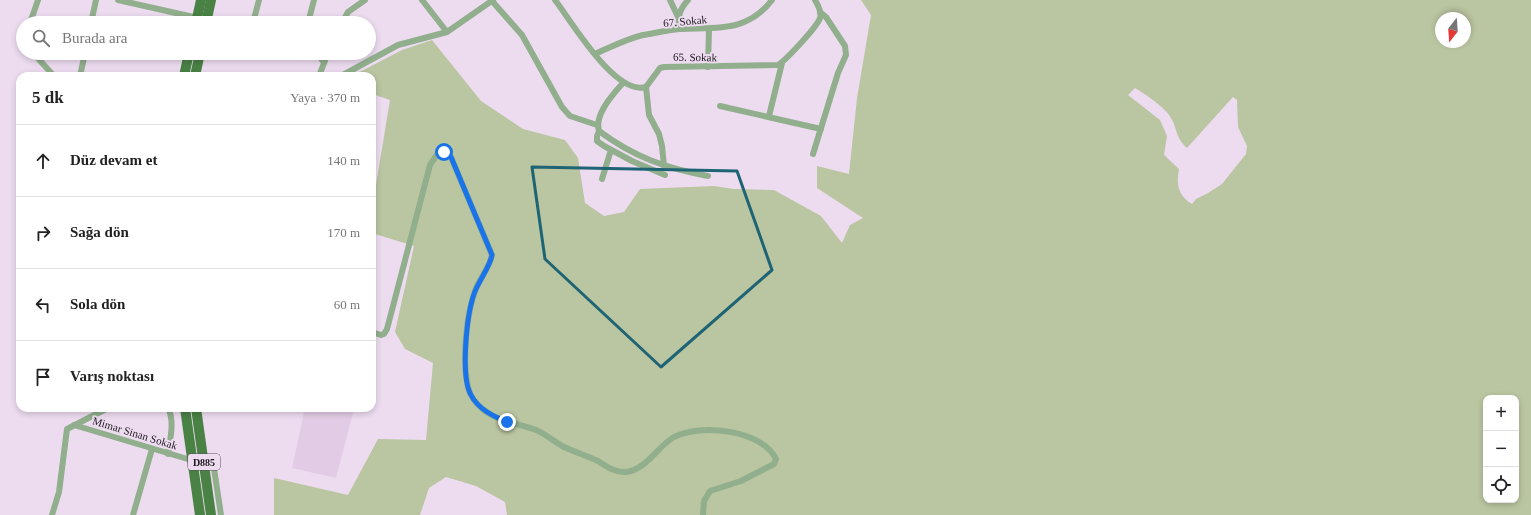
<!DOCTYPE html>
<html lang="tr">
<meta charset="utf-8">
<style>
body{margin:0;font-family:"Times New Roman",serif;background:#f6f6f6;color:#222}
.controls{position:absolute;right:12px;bottom:12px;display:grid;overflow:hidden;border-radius:8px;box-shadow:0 2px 6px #0003}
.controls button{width:36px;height:36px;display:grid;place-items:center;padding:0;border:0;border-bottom:1px solid #e0e0e0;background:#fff;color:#222;font:20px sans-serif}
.compass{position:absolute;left:1435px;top:12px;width:36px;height:36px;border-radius:50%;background:#fff;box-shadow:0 2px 6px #0003;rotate:197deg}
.stop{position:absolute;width:12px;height:12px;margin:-9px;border:3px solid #1a73e8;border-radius:50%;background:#fff}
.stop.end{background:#1a73e8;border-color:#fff;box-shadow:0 1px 4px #0008}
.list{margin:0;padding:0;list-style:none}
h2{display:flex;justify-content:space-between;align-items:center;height:52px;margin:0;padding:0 16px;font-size:17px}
h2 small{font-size:13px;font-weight:400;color:#767676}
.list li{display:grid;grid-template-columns:26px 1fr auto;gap:12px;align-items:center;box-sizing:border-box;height:72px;padding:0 16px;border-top:1px solid #e0e0e0}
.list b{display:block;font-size:15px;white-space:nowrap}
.list em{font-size:13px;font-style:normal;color:#767676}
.icon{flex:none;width:22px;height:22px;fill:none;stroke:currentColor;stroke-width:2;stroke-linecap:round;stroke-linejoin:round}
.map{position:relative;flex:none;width:1531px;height:515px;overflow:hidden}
.search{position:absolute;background:#fff;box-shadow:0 2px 6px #0003;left:16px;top:16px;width:360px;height:44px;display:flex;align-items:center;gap:10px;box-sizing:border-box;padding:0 14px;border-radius:22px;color:#767676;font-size:15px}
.panel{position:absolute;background:#fff;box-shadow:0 2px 6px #0003;left:16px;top:72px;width:360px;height:340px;border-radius:12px}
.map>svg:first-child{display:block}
</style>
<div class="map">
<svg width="1531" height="515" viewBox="0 0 1531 515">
<rect width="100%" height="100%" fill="#eddcf0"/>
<!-- built -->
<path fill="#e2cce5" d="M305 408 354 409 336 478 292 468Z"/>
<!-- green -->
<path fill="#bac5a1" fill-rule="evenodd" d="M861 0H1531V515H507L505 502 476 486 446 477 429 488 420 515H274V478L348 495 378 439 426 440 433 363 405 349 395 332 414 246 372 233V209L390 100 372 94V76H352L402 50 432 40 481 101 523 129 565 140 578 158 585 203 604 216 624 212 640 189 714 186 734 189 774 190 821 216 842 243 850 225 863 218 817 188V166L849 174 857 98 871 15ZM1441 18H1465V42H1441ZM1135 88C1145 94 1166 108 1171 118 1178 130 1175 137 1187 148L1233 97 1237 100 1238 127 1247 146 1246 154 1222 184 1208 193 1196 199 1192 204C1178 196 1176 183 1179 169L1164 155 1167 136 1160 120 1128 95ZM1486 398H1516V500H1486Z"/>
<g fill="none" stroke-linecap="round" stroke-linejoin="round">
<!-- street -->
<g stroke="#91af8d" stroke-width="6">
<path d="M118 0 198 18"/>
<path d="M422 0 447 32"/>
<path d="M555 0C572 22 615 96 646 87L660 68 664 67 778 65C786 60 817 27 820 18 822 12 818 5 815 0"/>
<path d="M670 0 678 17"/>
<path d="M492 1 522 35 562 107 570 116 597 125"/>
<path d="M30 23 38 0"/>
<path d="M91 23 96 0"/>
<path d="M253 23 259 0"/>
<path d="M308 23 314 0"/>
<path d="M342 23 348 12 365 0"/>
<path d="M679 29C678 16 679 10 688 0"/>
<path d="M33 53 54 76"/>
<path d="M311 53 318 55 323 61"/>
<path d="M595 54C611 47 626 39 643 35 655 33 668 30 680 29 716 27 747 33 772 0"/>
<path d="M708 67 709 29"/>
<path d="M80 76 85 53"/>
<path d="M319 76 328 53"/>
<path d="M341 76 398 45 447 32 493 0"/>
<path d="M623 83C613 94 594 115 599 131 634 157 665 168 708 176"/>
<path d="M646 87 649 115 659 134 662 146 664 166"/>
<path d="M720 106 821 129"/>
<path d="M769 116 782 63"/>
<path d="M599 131 597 136V141L604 146 632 161 665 175"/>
<path d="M813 154 838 73 846 55 845 46 826 17 820 12"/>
<path d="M602 179 611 150"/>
<path d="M372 332 381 335 384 334 387 329 430 165 438 153H447L451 157 492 255C490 266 481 277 476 288 466 315 462 358 468 387 470 396 477 405 485 411 501 423 518 423 536 430 546 434 554 442 564 447 575 452 587 456 598 461 606 466 615 473 626 472 646 470 658 446 674 437 701 423 762 430 776 459L774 464 741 481 710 491 704 501 703 515"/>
<path d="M74 425 191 460"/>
<path d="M168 454C170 440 175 421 168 408"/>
<path d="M203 455 213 462 221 515"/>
<path d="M52 515 59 492 67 429 108 408"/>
<path d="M133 515 152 449"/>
</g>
<!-- primary -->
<g stroke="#498244" stroke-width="10">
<path d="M196 23 201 0"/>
<path d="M206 23 211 0"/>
<path d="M184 76 189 53"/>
<path d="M195 76 200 53"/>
<path d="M185 408 200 515"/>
<path d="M196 408 211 515"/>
</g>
</g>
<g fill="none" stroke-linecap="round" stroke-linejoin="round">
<!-- route -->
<path stroke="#1a73e8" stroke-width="5" d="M444 152 451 157 492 255C490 267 478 282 474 294 467 314 460 376 471 395 478 409 493 416 507 422"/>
</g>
<!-- marked area -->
<path fill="none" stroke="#1e6474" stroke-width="3" stroke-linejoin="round" d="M532 167 737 171 772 270 661 367 545 259Z"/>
<g text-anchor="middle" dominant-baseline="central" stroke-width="4" stroke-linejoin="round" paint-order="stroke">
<!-- shield labels -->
<rect fill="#eddcf0" stroke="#5b515c" stroke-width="1" x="188" y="454" width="32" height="16" rx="3"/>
<g font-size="10" font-weight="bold" fill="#1c161d">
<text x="204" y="462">D885</text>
</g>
<!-- street labels -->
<g font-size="11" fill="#1c161d" stroke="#eddcf0">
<text transform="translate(685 21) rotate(-5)">67. Sokak</text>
<text transform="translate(695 57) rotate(1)">65. Sokak</text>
<text transform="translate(135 433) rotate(17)">Mimar Sinan Sokak</text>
</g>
</g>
</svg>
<div class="controls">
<button>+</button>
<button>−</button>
<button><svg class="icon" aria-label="locate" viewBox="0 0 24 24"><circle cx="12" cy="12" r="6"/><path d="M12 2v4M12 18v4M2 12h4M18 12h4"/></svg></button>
</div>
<svg class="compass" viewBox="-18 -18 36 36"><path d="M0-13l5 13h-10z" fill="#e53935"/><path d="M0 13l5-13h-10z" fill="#767676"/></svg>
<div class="stop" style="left:444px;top:152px"></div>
<div class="stop end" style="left:507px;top:422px"></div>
<div class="search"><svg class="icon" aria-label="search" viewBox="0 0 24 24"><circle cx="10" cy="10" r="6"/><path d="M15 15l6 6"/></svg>Burada ara</div>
<section class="panel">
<h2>5 dk<small>Yaya · 370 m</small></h2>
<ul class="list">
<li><svg class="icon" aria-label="ahead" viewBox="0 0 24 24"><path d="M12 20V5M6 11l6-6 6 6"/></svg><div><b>Düz devam et</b></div><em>140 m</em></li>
<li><svg class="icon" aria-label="right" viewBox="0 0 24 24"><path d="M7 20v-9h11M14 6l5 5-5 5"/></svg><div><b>Sağa dön</b></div><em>170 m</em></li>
<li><svg class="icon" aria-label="left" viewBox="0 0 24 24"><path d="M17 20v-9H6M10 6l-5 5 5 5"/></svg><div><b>Sola dön</b></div><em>60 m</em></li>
<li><svg class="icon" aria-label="arrive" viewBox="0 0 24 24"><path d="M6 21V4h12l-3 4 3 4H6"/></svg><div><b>Varış noktası</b></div></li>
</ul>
</section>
</div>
